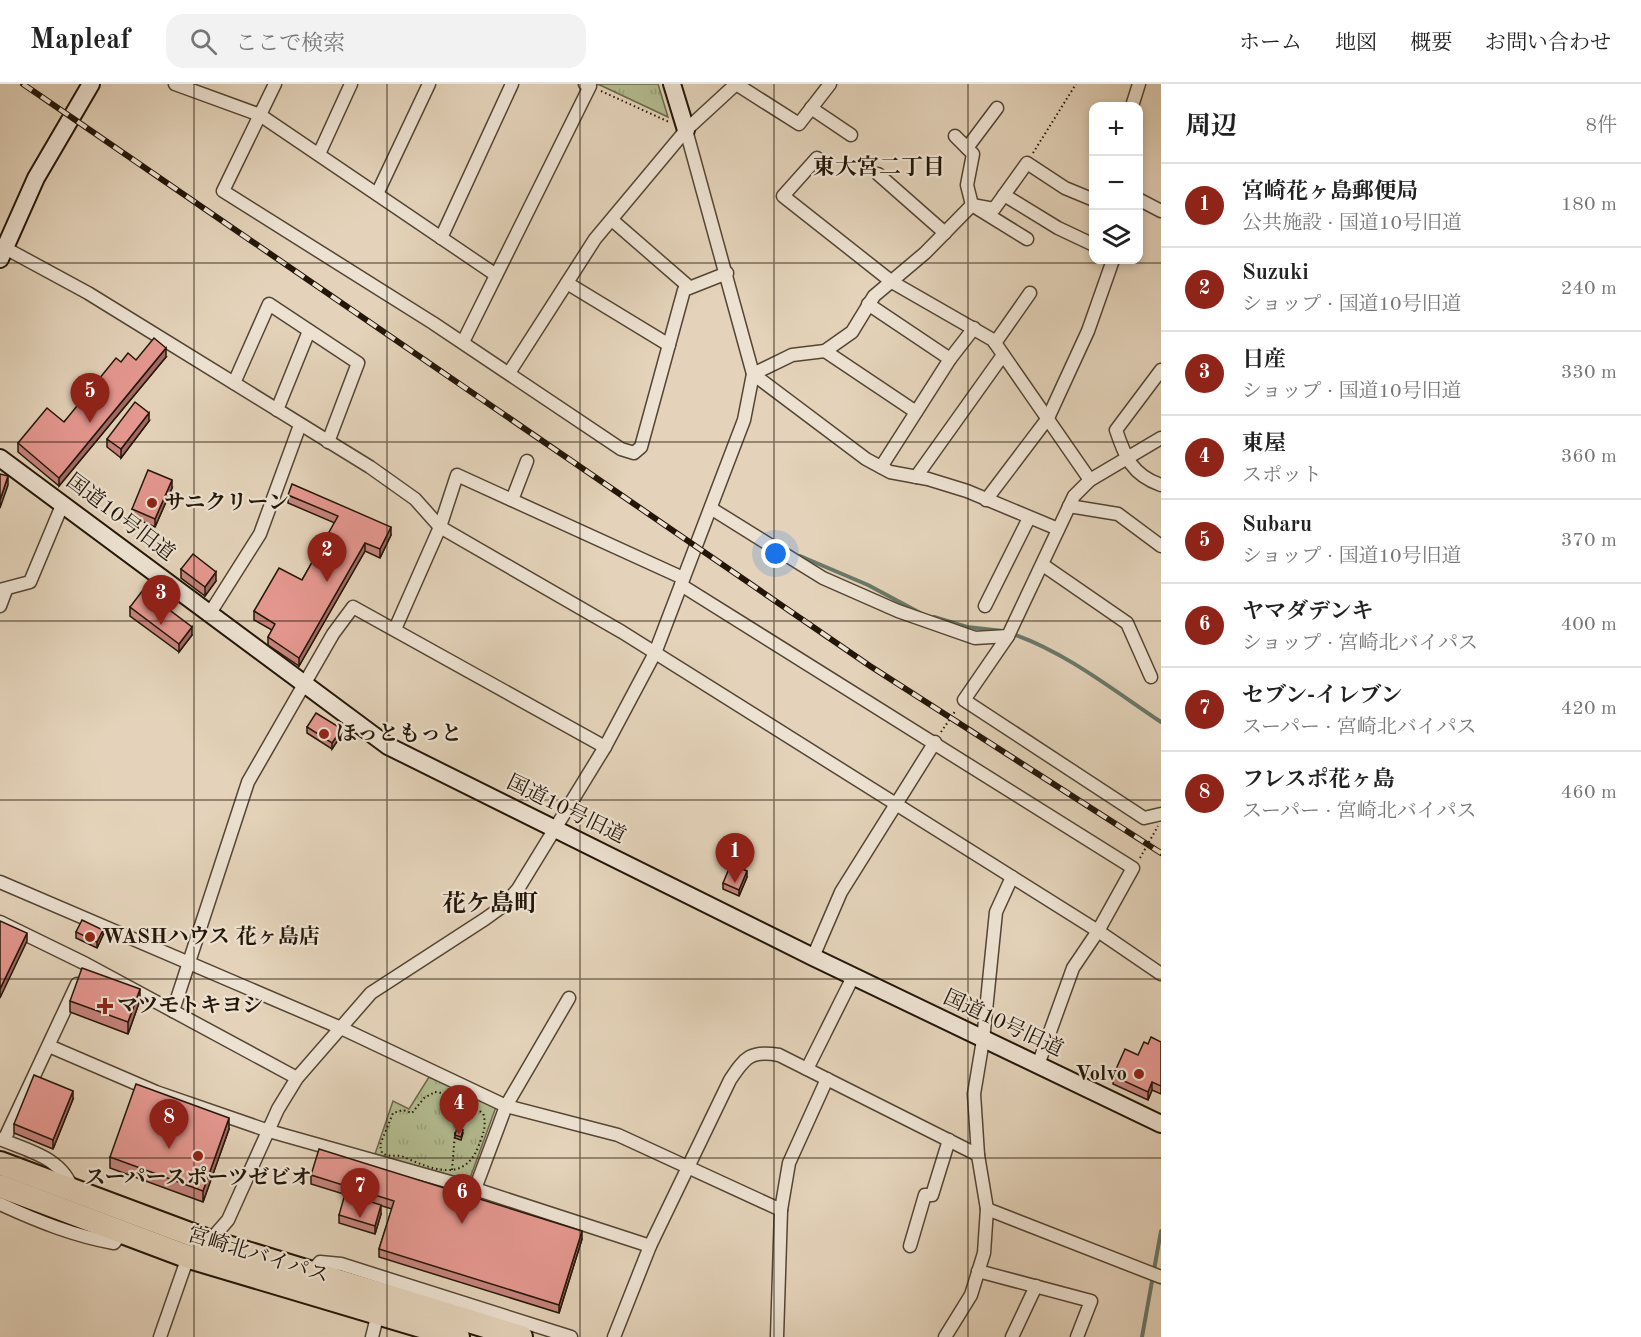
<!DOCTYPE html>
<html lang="ja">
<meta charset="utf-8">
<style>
body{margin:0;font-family:"Old Standard TT","Noto Serif JP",serif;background:#f2f2f2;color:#222}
.controls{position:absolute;right:18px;top:18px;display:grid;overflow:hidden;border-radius:12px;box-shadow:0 3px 9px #0003}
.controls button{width:54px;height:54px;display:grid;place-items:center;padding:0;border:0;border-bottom:2px solid #e0e0e0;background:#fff;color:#222;font:30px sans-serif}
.you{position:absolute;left:776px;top:470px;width:21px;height:21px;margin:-15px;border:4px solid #fff;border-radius:50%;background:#1a73e8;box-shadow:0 0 0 9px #1a73e833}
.badge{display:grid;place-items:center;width:39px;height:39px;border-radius:50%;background:#8f2418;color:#fff;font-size:20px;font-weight:700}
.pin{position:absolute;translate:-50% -50px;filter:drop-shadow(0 2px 3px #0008)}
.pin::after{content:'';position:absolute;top:32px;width:21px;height:18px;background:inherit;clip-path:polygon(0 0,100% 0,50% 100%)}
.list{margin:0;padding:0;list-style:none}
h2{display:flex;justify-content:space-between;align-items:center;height:78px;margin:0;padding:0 24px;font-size:26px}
h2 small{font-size:20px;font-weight:400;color:#767676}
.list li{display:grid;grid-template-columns:39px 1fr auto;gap:18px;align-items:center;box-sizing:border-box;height:84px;padding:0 24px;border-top:2px solid #e0e0e0}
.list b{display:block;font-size:22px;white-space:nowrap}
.list p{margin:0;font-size:20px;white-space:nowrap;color:#767676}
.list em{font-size:20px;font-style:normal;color:#767676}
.icon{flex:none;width:33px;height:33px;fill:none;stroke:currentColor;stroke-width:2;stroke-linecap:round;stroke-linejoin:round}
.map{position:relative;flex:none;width:1161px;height:1253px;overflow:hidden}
header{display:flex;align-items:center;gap:36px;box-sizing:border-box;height:84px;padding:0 30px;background:#fff;border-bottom:2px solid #e0e0e0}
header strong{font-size:28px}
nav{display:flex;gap:33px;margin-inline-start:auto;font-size:21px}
.search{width:420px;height:54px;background:#f2f2f2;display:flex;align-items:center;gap:15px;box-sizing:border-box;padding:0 21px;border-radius:18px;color:#767676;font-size:22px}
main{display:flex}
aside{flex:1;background:#fff}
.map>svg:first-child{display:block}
</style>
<header>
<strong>Mapleaf</strong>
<div class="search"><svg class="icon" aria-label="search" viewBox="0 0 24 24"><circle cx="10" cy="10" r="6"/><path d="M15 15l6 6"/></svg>ここで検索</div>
<nav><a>ホーム</a><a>地図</a><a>概要</a><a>お問い合わせ</a></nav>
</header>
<main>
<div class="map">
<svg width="1161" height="1253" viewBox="0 0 1161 1253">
<defs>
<pattern id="park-tufts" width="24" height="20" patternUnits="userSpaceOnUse" patternTransform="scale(1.5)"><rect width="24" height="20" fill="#b3bc90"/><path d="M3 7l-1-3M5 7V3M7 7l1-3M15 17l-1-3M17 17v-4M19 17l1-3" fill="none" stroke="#9aa17b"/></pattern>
</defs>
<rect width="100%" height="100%" fill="#e4d3ba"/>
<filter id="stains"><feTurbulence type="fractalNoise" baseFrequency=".00333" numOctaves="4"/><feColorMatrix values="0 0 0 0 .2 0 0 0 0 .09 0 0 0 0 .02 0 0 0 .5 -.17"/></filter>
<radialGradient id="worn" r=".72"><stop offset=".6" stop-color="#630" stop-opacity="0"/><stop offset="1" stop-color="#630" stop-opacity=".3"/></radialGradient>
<!-- park -->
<g fill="url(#park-tufts)" stroke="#6b694c" stroke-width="1.5">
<path d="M597 0H658L668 33 602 2Z"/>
<path d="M429 993 496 1023 469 1097 375 1070 393 1017 409 1025Z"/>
</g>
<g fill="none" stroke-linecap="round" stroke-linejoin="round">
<!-- stream -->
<g stroke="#697869" stroke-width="4">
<path d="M800 472 868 501 924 531"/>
<path d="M934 533 967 543 1003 547"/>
<path d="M1013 550C1067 569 1113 606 1161 638"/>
<path d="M1142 1253 1161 1147"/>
</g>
<defs>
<g id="street">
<path d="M175 0 260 31 496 191"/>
<path d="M275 0 223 107 433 239 621 365 634 369 641 363 684 206 727 189"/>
<path d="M736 0 799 40 830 0"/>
<path d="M1132 22 1139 0"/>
<path d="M811 24 851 51"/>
<path d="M955 52 973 70 967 101 972 121 1027 155"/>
<path d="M967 64 997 24"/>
<path d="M319 70 351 0"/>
<path d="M817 74 783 112 892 198 993 256 1090 396"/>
<path d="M878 90 945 149"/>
<path d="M377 110 429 0"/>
<path d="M1004 111 1058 144 1094 161"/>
<path d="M1138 115 1161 127"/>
<path d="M612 136 688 202"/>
<path d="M441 154 512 0"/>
<path d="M5 164 88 209 370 383 415 415 440 443 622 548 1098 847 1161 890"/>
<path d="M567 199 669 261"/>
<path d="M868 220 950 275"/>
<path d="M463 258 590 2 585 0"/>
<path d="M995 259 1030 209"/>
<path d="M825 267 916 328"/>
<path d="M1161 286 1116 346C1125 373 1132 391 1161 401"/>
<path d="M509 289 595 155 686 46 736 0"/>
<path d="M753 290 792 271 825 267 852 248 874 212 925 169 972 121 994 125 1027 79 1065 104 1094 116"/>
<path d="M753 290 866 375 890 388 928 395 967 407 1058 445"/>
<path d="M234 299 269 220 358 279 328 358"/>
<path d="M277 326 309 247"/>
<path d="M881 383 950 275 974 244"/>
<path d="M916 393 1003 271"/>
<path d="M512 416 527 377"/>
<path d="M986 416 1048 334 1088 247 1113 176"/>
<path d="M1069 422 1118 430 1161 462"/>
<path d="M712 425 823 494 898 527 975 554 1008 552 1074 412 1090 396 1161 354"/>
<path d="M1043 481 1127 539 1151 593"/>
<path d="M681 501 1133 784 1098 847 1073 884 1038 981"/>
<path d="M0 506 30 498 63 419"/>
<path d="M0 522 6 506"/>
<path d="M985 522 1029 434"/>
<path d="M210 529 260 450 300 341"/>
<path d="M395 545 440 443 457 391 683 494"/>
<path d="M1008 552 964 616 1144 734 1161 730"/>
<path d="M0 798 341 944 506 1022 618 1051 781 1126"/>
<path d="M0 838 86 880 297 994"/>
<path d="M813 873 841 808 935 658"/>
<path d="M173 927 248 698 333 550 353 523 605 663"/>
<path d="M49 962 156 1008 269 1047 475 1105 650 1162"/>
<path d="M807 985 853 893"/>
<path d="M0 1055C29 1067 63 1074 73 1107"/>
<path d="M4 1056 77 900"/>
<path d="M475 1105 506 1022 569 914"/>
<path d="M0 1120C37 1137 74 1152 114 1159L122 1148"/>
<path d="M987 1125 1161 1193"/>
<path d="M207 1160 228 1136 278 1025 297 994 371 909 485 835 503 822 518 805 605 663 655 569 744 336 753 290 686 46"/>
<path d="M910 1162 925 1111H932L949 1056"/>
<path d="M978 1187 1091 1217 1077 1253"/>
<path d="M310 1189 320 1178 341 1180 571 1253"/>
<path d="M160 1253 189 1170"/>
<path d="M372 1253 378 1229"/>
<path d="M614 1253 650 1162 730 996C745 973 751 966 779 971L978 1071"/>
<path d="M777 1253 781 1126 789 1079 827 995"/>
<path d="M945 1253 971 1211 984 1169 987 1125 978 1071 974 1010 983 956 996 828 1012 793"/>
<path d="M1012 1253 1036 1202"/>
</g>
<g id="secondary">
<path d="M672 0 686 46"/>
<path d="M0 175 36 94 91 0"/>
<path d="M0 374 388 662 813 873 1161 1040"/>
</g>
<g id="highway">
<path d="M0 1079 211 1158 521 1253"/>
<path d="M0 1102 186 1172 458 1253"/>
</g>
</defs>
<!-- street casing -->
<use href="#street" stroke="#534534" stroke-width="15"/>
<!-- secondary casing -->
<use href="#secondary" stroke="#231608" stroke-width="20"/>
<!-- highway casing -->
<use href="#highway" stroke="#231608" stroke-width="26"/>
<!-- path -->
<g stroke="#231608" stroke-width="2" stroke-dasharray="1.5 3" stroke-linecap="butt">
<path d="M601 7 669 38"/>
<path d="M1033 69 1076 0"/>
<path d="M941 648 956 626"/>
<path d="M1140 774 1158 742"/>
<path d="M435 1008 449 1010 483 1029C487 1041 483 1050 479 1061 465 1099 433 1086 404 1073 397 1070 389 1074 382 1069L380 1061 393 1029 403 1026 412 1029 424 1014Z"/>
<path d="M452 1086 455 1049 473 1024"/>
</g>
<!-- street -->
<use href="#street" stroke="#ede2d2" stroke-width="12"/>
<!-- secondary -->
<use href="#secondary" stroke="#ede2d2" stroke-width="16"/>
<!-- highway -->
<use href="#highway" stroke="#e4d3ba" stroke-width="22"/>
<defs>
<path id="rail" d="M23 0 870 582 1161 769"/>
</defs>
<!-- rail casing -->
<use href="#rail" stroke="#231608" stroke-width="6"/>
<!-- rail -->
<use href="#rail" stroke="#ede2d2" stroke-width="4" stroke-dasharray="11" stroke-linecap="butt"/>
</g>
<!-- wall -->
<g fill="#c6837d" stroke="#231608" stroke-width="1.5">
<path d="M166 273 59 402 18 368V359L64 338 121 278Z"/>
<path d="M149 337 121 374 107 363V355Z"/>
<path d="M172 404 155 443 132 433V425Z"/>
<path d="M288 411 391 451 380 474 365 467 299 582 268 561V553L272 546 254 536V527L302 496 335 439 288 419Z"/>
<path d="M181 485 216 497 205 512 181 494Z"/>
<path d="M130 523 192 551 179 568 130 532Z"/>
<path d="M307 643 342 650 332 665 307 649Z"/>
<path d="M747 793 739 812 723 805V799Z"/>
<path d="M76 848 103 851 97 864 76 854Z"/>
<path d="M140 916 128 950 70 928V917Z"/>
<path d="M1161 958V1010L1152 1006 1148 1016 1113 1000V992L1138 971 1148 960Z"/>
<path d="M464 1013 475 1015 473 1020 464 1016Z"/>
<path d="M73 1015 53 1065 14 1049V1040Z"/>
<path d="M229 1045 203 1118 110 1084V1073Z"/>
<path d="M463 1049 461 1056 455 1054V1051Z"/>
<path d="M311 1091 582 1155 559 1229 379 1173V1165L392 1125 311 1100Z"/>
<path d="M381 1130 375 1150 339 1139V1131Z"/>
</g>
<!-- shaded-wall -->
<g fill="#a16a66" stroke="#231608" stroke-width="1.5">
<path d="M166 264V273L59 402V394Z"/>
<path d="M149 329V337L121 374V365Z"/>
<path d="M8 392V401L0 424V416Z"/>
<path d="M172 396V404L155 443V435Z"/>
<path d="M391 443V451L380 474V465Z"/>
<path d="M365 459V467L299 582V574Z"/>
<path d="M216 488V497L205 512V503Z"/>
<path d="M192 543V551L179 568V560Z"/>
<path d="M342 645V650L332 665V659Z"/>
<path d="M747 787V793L739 812V806Z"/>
<path d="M103 846V851L97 864V858Z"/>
<path d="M27 849V857L0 914V905Z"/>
<path d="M140 905V916L128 950V938Z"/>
<path d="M1152 998V1006L1148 1016V1008Z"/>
<path d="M73 1007V1015L53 1065V1056Z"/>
<path d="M229 1034V1045L203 1118V1107Z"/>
<path d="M381 1121V1130L375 1150V1142Z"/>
<path d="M582 1147V1155L559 1229V1221Z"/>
</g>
<!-- building -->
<g fill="#e69891" stroke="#231608" stroke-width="1.5">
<path d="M154 254 166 264 59 394 18 359 47 324 64 338 116 274 121 278 128 269 136 276Z"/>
<path d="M135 318 149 329 121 365 107 355Z"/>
<path d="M148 386 172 396 155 435 132 425Z"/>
<path d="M0 390 8 392 0 416Z"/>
<path d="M292 400 391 443 380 465 365 459 299 574 268 553 275 540 254 527 279 484 302 496 338 432 288 411Z"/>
<path d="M193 470 216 488 205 503 181 485Z"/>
<path d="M143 506 192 543 179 560 130 523Z"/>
<path d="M316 629 342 645 332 659 307 643Z"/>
<path d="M731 780 747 787 739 806 723 799Z"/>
<path d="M82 836 103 846 97 858 76 848Z"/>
<path d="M0 837 27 849 0 905Z"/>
<path d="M82 884 140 905 128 938 70 917Z"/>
<path d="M1151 953 1161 958V1002L1152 998 1148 1008 1113 992 1125 965 1138 971 1144 958 1148 960Z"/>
<path d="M34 991 73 1007 53 1056 14 1040Z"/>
<path d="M136 1000 229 1034 203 1107 110 1073Z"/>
<path d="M466 1008 475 1012 473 1017 464 1013Z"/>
<path d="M457 1044 463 1046 461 1053 455 1051Z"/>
<path d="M319 1065 582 1147 559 1221 379 1165 394 1117 311 1091Z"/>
<path d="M345 1110 381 1121 375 1142 339 1131Z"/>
</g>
<!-- grid -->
<path fill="none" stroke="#231608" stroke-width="1.5" stroke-opacity="0.55" d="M194 0V1253M387 0V1253M580 0V1253M774 0V1253M968 0V1253M0 179H1161M0 358H1161M0 537H1161M0 716H1161M0 895H1161M0 1074H1161"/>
<!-- markers -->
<g fill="#8f2418" stroke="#ede2d2" stroke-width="2">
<circle cx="152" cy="419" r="6"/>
<circle cx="324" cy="650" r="6"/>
<circle cx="90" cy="853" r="6"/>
<path d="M102 913h6v6h6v6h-6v6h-6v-6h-6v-6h6z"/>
<circle cx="1139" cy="990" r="6"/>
<circle cx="198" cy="1072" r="6"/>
</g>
<g text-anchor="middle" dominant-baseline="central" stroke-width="4.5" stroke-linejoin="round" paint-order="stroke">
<!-- poi labels -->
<g font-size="21" font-weight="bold" fill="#231608" stroke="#ede2d2" text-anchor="start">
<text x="164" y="419">サニクリーン</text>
<text x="336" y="650">ほっともっと</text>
<text x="102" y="853">WASHハウス 花ヶ島店</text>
<text x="117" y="922">マツモトキヨシ</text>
<text x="1127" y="990" text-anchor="end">Volvo</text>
<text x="198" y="1094" text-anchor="middle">スーパースポーツゼビオ</text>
</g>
<!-- street labels -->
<g font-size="21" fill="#231608" stroke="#ede2d2">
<text transform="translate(120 434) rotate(37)">国道10号旧道</text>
<text transform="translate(566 726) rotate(26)">国道10号旧道</text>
<text transform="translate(1003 940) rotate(25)">国道10号旧道</text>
<text transform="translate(258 1172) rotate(17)">宮崎北バイパス</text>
</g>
<!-- neighbourhood labels -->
<g font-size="22" font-weight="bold" fill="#231608" stroke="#ede2d2">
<text x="879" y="84">東大宮二丁目</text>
</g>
<!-- quarter labels -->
<g font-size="24" font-weight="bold" fill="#231608" stroke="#ede2d2">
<text x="490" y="821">花ケ島町</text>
</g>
</g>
<rect width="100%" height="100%" filter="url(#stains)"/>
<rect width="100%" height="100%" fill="url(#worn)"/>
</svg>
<div class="controls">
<button>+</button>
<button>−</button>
<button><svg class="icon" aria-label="layers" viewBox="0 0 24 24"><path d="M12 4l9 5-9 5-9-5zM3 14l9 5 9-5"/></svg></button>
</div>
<div class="you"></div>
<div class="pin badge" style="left:735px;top:799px">1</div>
<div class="pin badge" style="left:327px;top:498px">2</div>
<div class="pin badge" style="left:161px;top:541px">3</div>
<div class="pin badge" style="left:459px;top:1051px">4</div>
<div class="pin badge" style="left:90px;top:339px">5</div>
<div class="pin badge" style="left:462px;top:1140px">6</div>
<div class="pin badge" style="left:360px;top:1134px">7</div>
<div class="pin badge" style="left:169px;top:1065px">8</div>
</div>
<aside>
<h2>周辺<small>8件</small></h2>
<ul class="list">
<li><span class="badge">1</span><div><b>宮崎花ヶ島郵便局</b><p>公共施設 · 国道10号旧道</p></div><em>180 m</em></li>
<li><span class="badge">2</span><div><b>Suzuki</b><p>ショップ · 国道10号旧道</p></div><em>240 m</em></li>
<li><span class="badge">3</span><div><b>日産</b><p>ショップ · 国道10号旧道</p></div><em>330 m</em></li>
<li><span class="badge">4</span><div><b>東屋</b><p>スポット</p></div><em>360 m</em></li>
<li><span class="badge">5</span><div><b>Subaru</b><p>ショップ · 国道10号旧道</p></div><em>370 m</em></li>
<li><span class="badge">6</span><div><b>ヤマダデンキ</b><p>ショップ · 宮崎北バイパス</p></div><em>400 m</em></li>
<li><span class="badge">7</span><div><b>セブン-イレブン</b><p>スーパー · 宮崎北バイパス</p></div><em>420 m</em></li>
<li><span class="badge">8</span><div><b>フレスポ花ヶ島</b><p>スーパー · 宮崎北バイパス</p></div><em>460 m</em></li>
</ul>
</aside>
</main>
